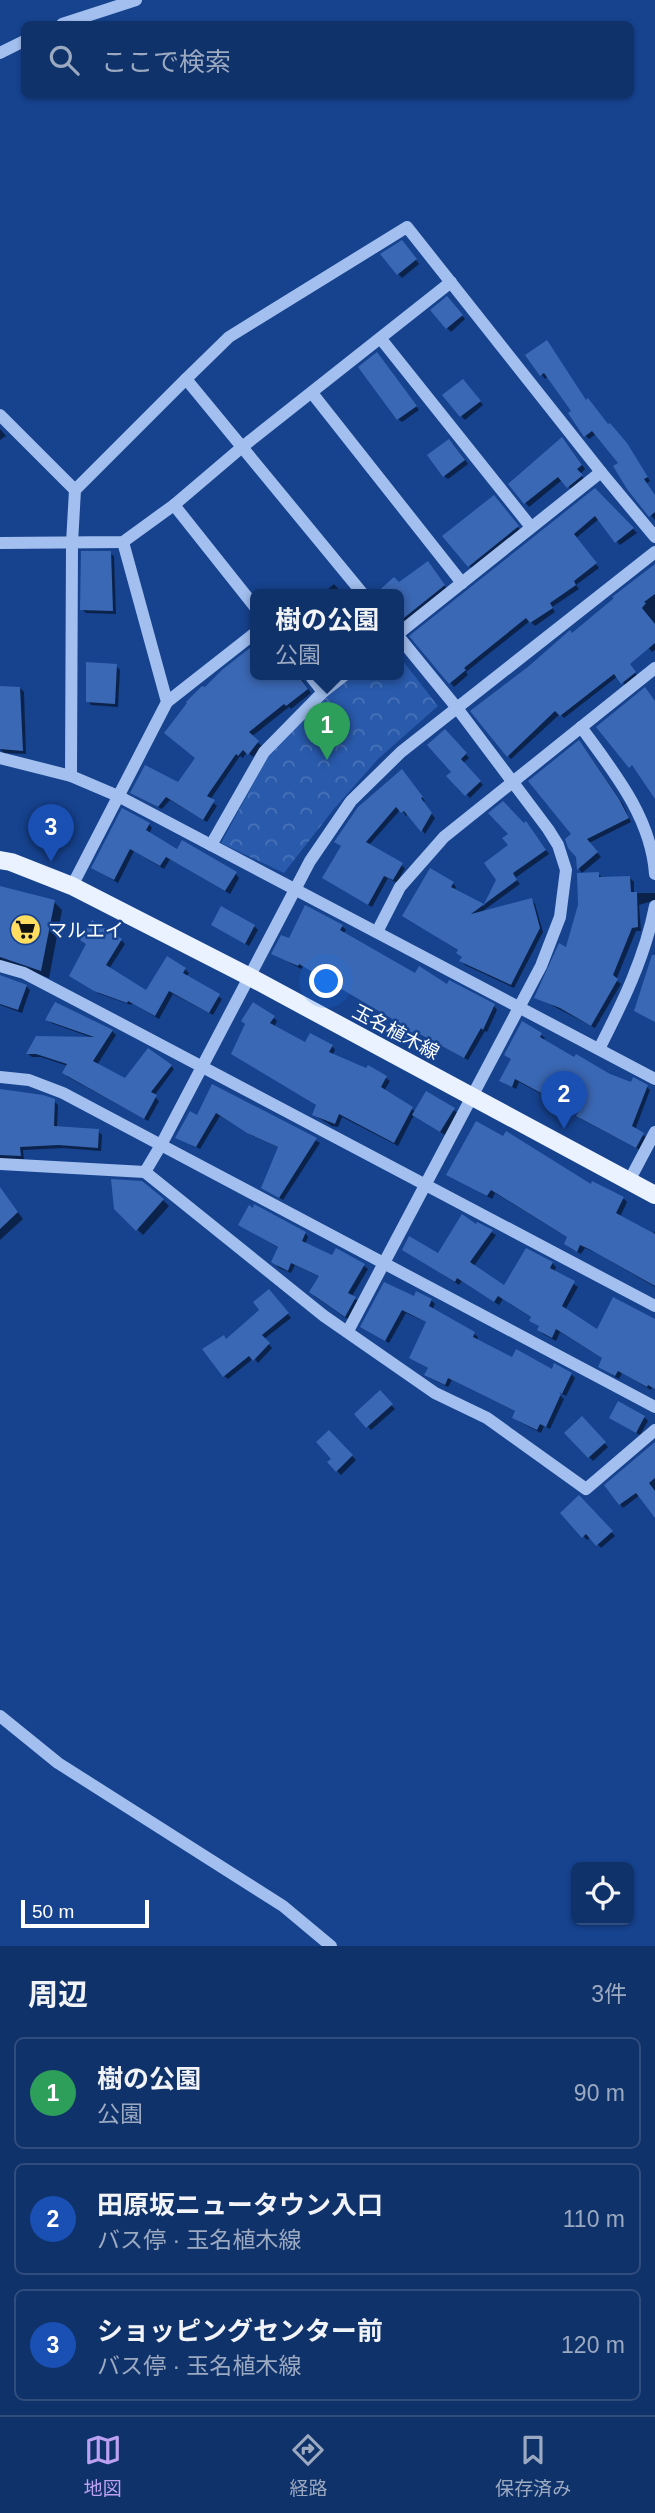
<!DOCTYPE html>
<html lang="ja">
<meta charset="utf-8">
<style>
body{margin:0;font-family:Helvetica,"Noto Sans JP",sans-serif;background:#1e3e72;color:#f1f3f6}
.controls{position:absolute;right:21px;bottom:21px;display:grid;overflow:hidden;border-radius:10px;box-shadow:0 2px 5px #0004}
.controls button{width:63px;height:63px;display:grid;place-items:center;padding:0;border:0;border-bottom:2px solid #304d7e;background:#10326a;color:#f1f3f6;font:35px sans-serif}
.scale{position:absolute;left:21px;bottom:18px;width:128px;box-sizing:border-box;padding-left:7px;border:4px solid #fff;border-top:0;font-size:19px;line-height:24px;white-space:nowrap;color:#fff;-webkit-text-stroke:5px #16428e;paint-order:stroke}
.you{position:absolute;left:327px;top:982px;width:24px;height:24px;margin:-18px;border:5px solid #fff;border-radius:50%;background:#1a73e8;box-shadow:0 0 0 10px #1a73e833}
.badge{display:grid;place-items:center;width:46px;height:46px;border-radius:50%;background:#bca0f2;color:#fff;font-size:23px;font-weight:700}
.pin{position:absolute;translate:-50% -58px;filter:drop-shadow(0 2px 4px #0008)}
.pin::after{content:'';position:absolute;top:37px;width:24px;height:21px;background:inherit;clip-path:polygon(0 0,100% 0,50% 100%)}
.popup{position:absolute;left:250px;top:589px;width:154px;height:91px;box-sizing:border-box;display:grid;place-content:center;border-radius:10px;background:#10326a;filter:drop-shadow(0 2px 5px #0005);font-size:23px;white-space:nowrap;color:#9caac1}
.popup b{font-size:26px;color:#f1f3f6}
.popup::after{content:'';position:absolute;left:50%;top:100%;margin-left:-14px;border:14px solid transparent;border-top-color:#10326a}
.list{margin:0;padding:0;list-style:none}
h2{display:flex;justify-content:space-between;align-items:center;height:91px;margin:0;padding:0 28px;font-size:30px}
h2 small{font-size:23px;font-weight:400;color:#9caac1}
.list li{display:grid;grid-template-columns:46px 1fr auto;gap:21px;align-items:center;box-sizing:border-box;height:112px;margin:0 14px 14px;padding:0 14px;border:2px solid #304d7e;border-radius:10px}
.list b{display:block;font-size:26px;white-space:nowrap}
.list p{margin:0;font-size:23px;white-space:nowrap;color:#9caac1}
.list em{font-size:23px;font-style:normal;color:#9caac1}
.icon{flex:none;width:38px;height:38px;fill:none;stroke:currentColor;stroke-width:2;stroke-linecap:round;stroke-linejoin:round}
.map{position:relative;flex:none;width:655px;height:1946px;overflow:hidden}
.search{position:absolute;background:#10326a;box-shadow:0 2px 5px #0004;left:21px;right:21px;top:21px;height:77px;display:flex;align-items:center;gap:18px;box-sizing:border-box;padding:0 24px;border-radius:10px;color:#9caac1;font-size:26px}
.sheet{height:469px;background:#10326a}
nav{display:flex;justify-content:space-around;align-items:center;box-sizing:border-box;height:98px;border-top:2px solid #304d7e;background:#10326a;font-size:19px;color:#9caac1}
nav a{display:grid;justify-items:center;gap:4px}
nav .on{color:#bca0f2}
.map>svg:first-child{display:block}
</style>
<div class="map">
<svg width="655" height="1946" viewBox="0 0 655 1946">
<defs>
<pattern id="park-crowns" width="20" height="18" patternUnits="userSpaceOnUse" patternTransform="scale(1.75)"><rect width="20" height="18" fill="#295aac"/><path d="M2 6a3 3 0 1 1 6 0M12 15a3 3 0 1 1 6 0" fill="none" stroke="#4973b8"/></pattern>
</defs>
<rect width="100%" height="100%" fill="#16428e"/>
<!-- park -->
<path fill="url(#park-crowns)" d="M399 656 438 706 378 759 333 810 284 873 221 843 271 751 315 705 355 674H399Z"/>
<!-- shadow -->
<g fill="#0007">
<path d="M406 246 419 264 402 278 398 274Z"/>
<path d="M447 298 465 319 451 332 447 328Z"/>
<path d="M528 355 586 401 630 449 650 481 646 484 655 496V520L628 488 620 463 596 434 589 439 586 436 570 414 573 412 548 376 545 379 542 375Z"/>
<path d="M380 358 419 410 402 422 398 419Z"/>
<path d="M467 384 483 405 465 420 461 416Z"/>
<path d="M0 429 6 436 0 440Z"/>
<path d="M566 443 585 469 580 474 585 480 572 490 562 480 529 507 510 484Z"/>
<path d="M453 444 468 464 448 479 444 476Z"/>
<path d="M595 490 637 533 620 545 599 519 576 538 599 568 576 585 579 589 552 607 555 612 535 626 530 621 466 672 468 675 454 687 412 636Z"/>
<path d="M497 500 521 531 473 569 469 566Z"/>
<path d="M110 553 114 556 116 614 86 613 82 609Z"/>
<path d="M655 566V650L652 652 611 603Z"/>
<path d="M432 567 447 589 404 624 399 619V584Z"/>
<path d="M334 584 343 594H322Z"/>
<path d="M599 619 638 677 626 686 618 676 564 718 560 714 511 759 508 756 572 635Z"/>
<path d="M255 646V674H305L303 681 311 693 291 709 289 707 251 737 262 746 253 757 247 752 243 758 240 756 210 800 217 806 207 822 170 800 162 809 136 796 178 784 197 758 206 689 225 670Z"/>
<path d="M116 666 120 670 118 707 91 705 88 701Z"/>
<path d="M0 688H20L24 692 26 754 4 753 0 749Z"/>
<path d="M445 731 469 758 463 763 483 785 470 798 449 776 453 772Z"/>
<path d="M583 746 623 804 631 822 589 843 601 857 582 873 579 869 574 834Z"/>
<path d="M405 775 425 801 423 803 435 818 425 834 409 814 406 816 401 809 369 845 405 868 397 883 388 878 372 907 328 881Z"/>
<path d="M149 824 152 828 149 834 178 851 236 874 239 878 230 894 170 859 164 869 134 851 118 883 93 868Z"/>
<path d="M524 825 529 827 549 854 515 878 520 884 480 913 532 900 535 904 543 932 514 988 465 965 461 961 463 958 459 951 404 916 453 883 456 887 454 891 484 906 498 880 510 846Z"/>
<path d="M598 874 602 877 630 878 634 882V893H655V900L639 905 641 931H636L616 980 621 984 595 1028 536 997 567 949Z"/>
<path d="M0 887 54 902 62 910 49 978 12 965 0 964Z"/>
<path d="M213 924 254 926 258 930 249 946Z"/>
<path d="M342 926 346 930 343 934 415 976 494 1006 497 1010 487 1032 485 1031 468 1060 418 1033 412 1044 395 1033 400 1023 303 966 301 969 273 953 290 940Z"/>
<path d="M121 940 125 944 109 969 147 992 185 969 189 973 186 977 222 999 213 1015 173 994 159 1019 133 1003 131 1005 100 994 71 976Z"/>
<path d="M0 976 26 986 30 990 22 1013 0 1005Z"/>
<path d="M274 1018 277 1021 274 1027 306 1044 332 1046 335 1050 332 1056 367 1070 368 1067 386 1078 390 1081 384 1091 416 1112 427 1093 458 1113 445 1135 414 1115 398 1146 342 1117 338 1127 332 1126 314 1115 318 1106 233 1054Z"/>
<path d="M47 1019 112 1031 116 1035 97 1065 126 1080 171 1066 174 1069 154 1096 159 1101 148 1121 68 1077 64 1073 68 1066 41 1057H32L28 1054 37 1038H93L51 1023Z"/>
<path d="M523 1023 541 1035 545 1038 543 1041 575 1059 610 1076 632 1085 647 1087 650 1090 635 1130 647 1138 640 1150 581 1119 578 1116 580 1112 546 1093 545 1096 519 1082 516 1089 501 1081 513 1060Z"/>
<path d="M213 1086 320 1143 283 1200 263 1188 280 1148 253 1136 220 1116 200 1149 177 1137 198 1118Z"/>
<path d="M54 1101 58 1105 57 1128 98 1131 102 1135 101 1151 63 1148 23 1150 24 1159 0 1160V1105Z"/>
<path d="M448 1174 592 1187 593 1184 623 1198 627 1202 620 1217 653 1235 655 1231V1287L597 1253 585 1248 581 1254 570 1248 566 1244 569 1238 495 1193 492 1199Z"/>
<path d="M0 1188 23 1219 0 1240Z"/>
<path d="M163 1200 169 1206 143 1235 115 1208Z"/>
<path d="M478 1224 496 1235 473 1267 505 1287 552 1263 556 1267 554 1272 578 1287 565 1310 598 1331 655 1321V1389L652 1387 651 1390 622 1373 619 1379 604 1370 600 1366 604 1359 560 1332 556 1341 543 1334 539 1330 541 1327 531 1320 532 1318 503 1299 499 1305 462 1281 459 1285 404 1250 439 1255Z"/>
<path d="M240 1225 305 1233 308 1237 305 1244 332 1257 337 1250 364 1266 368 1269 352 1296 359 1302 349 1320 314 1296 321 1277 295 1265 291 1273 279 1268 273 1262 279 1248Z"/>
<path d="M273 1295 291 1318 264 1339 272 1348 258 1363 254 1358 228 1379 224 1376 227 1340 262 1310Z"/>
<path d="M415 1299 431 1300 435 1304 432 1310 474 1334 478 1337 476 1341 513 1359 571 1374 575 1378 566 1396 557 1392 564 1399 550 1429 544 1426 541 1433 518 1421 514 1418 517 1412 452 1380 448 1387 430 1378 426 1374 429 1369 411 1358 428 1323 406 1313 389 1343 362 1327Z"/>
<path d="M380 1393 395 1409 371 1430 357 1414Z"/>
<path d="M644 1417 648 1421 640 1435 611 1418Z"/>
<path d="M582 1419 608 1447 593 1461 567 1433Z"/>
<path d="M329 1432 356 1460 341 1475 329 1463 334 1459Z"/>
<path d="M655 1444V1515L640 1495 623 1508 620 1504Z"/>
<path d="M579 1497 615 1536 601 1548 591 1537 587 1540 562 1513Z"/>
</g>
<!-- building -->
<g fill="#3b68b4">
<path d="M402 240 417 259 397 275 380 254Z"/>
<path d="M447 296 463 315 446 329 430 310Z"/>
<path d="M547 340 586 400 588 398 608 424 610 423 627 443 648 477 644 479 655 495V512L649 517 627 489 613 466 618 463 592 431 584 437 568 413 571 411 544 373 540 376 525 355Z"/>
<path d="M377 352 417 406 397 420 358 367Z"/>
<path d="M463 379 481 401 460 417 442 395Z"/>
<path d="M562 437 582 465 577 469 583 475 567 488 558 477 524 504 508 484Z"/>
<path d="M449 439 465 460 443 477 427 455Z"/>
<path d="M595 488 634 528 615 543 595 516 574 534 597 563 574 581 576 585 550 603 553 608 530 623 526 618 464 668 466 670 449 684 409 636Z"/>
<path d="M494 495 519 526 468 567 442 536Z"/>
<path d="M81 551H111L113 611 80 610Z"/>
<path d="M428 561 445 585 399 622V594H375L394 577 399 582Z"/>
<path d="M655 564V594L644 602 646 603 642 608 655 624V643L630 664 636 672 621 684 614 674 560 716 555 711 507 757 470 711 529 666 570 630 572 633 614 598 612 597Z"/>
<path d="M255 644V674H297L308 689 286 706 284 704 249 732 259 741 248 755 243 750 238 756 236 754 207 796 215 800 203 820 166 797 158 807 130 793 145 765 178 782 195 758 164 733 187 703 186 702 202 686 205 687 223 669Z"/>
<path d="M86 662 117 664 115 704 86 702Z"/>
<path d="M0 686 20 687 23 751 0 749Z"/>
<path d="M645 687 655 701V799L632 765 629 768 596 727Z"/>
<path d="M445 729 467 753 461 759 481 781 465 796 446 776 451 772 427 745Z"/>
<path d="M579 740 619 799 629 818 587 839 598 852 577 870 576 857 568 848 565 839 571 834 528 781Z"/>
<path d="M402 769 423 797 421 798 432 813 421 832 404 811 401 813 396 807 366 842 403 863 393 880 384 876 368 905 322 878 341 846 334 842 358 807Z"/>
<path d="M503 801 524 823 526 821 546 850 513 873 517 880 471 914 532 898 540 928 511 985 459 961 462 957 456 953 458 950 402 916 430 868 454 882 451 887 484 904 496 880 484 863 508 845 502 838 508 834 488 813Z"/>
<path d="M122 808 150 823 146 830 177 849 182 840 237 872 225 891 166 857 160 866 130 849 114 880 91 868Z"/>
<path d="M599 872V877L630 876 631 892H637L638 927 632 928 613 975 618 979 591 1026 560 1008 534 998 559 943 566 947 578 905 577 873Z"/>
<path d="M0 886 55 900 41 971 0 957Z"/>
<path d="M305 905 343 925 340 930 415 973 419 966 447 984 449 980 495 1004 483 1030 481 1028 464 1058 414 1031 408 1042 393 1033 399 1023 299 964 298 966 271 954 281 935 289 938Z"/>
<path d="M221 906 255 925 245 944 211 925Z"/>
<path d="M92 920 122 939 106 965 146 990 167 956 186 968 183 973 220 994 209 1013 169 991 155 1016 128 1001 127 1003 94 991 69 976 86 944 80 940Z"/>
<path d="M652 955H655V1022L634 1011Z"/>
<path d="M0 975 27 985 18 1010 0 1004Z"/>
<path d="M55 1002 113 1030 93 1061 125 1078 148 1048 172 1065 151 1092 157 1095 144 1119 62 1073 67 1064 36 1054H26L36 1036 94 1037 45 1020Z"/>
<path d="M253 1002 275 1016 270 1023 305 1042 310 1033 333 1045 329 1052 366 1068 368 1065 387 1076 381 1087 413 1107 394 1143 339 1114 335 1124 312 1115 316 1105 231 1054 245 1024 241 1021Z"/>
<path d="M522 1021 542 1033 540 1037 574 1057 576 1054 610 1074 631 1082 633 1077 648 1085 632 1126 644 1133 636 1148 576 1116 578 1112 542 1091 541 1093 515 1079 512 1087 499 1081 511 1059 504 1055Z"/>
<path d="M212 1084 317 1138 279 1198 261 1188 278 1147 247 1133 216 1113 196 1147 175 1138 190 1111 197 1115Z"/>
<path d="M0 1089 43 1095 55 1099 54 1126 99 1129 98 1148 58 1145 20 1147 21 1156 0 1155Z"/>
<path d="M426 1091 455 1108 440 1132 412 1115Z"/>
<path d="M476 1121 503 1136 506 1131 591 1184 592 1181 624 1197 616 1213 655 1234V1286L591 1250 580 1245 577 1252 564 1244 567 1237 491 1190 487 1196 446 1175Z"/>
<path d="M111 1179 142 1181 164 1199 136 1231 114 1209Z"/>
<path d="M0 1187 18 1212 0 1229Z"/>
<path d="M254 1204 306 1232 302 1241 332 1255 336 1248 365 1264 348 1293 356 1297 345 1317 309 1292 319 1276 291 1263 288 1271 274 1264 271 1262 278 1247 238 1225 249 1205 253 1208Z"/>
<path d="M462 1214 476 1224 477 1222 493 1230 470 1262 504 1285 526 1248 553 1262 550 1268 575 1281 562 1306 597 1329 613 1297 655 1319V1389L648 1385 647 1387 618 1371 615 1376 598 1367 602 1358 556 1329 552 1338 537 1330 539 1326 529 1321 531 1317 498 1296 494 1302 457 1278 455 1282 402 1250 409 1236 438 1253Z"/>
<path d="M384 1282 414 1296 416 1291 432 1299 429 1306 475 1332 473 1337 512 1357 516 1349 552 1369 554 1363 572 1373 562 1394 559 1392 561 1394 546 1427 540 1424 537 1430 512 1418 515 1411 448 1378 445 1385 424 1375 428 1368 409 1358 426 1322 402 1310 385 1341 360 1327Z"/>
<path d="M269 1289 289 1313 262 1335 270 1343 253 1361 249 1356 223 1377 202 1349 224 1335 226 1339 259 1310 253 1302Z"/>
<path d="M380 1390 393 1404 366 1428 354 1414Z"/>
<path d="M618 1401 645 1416 636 1433 609 1418Z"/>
<path d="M582 1416 606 1442 588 1458 564 1433Z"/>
<path d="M329 1430 353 1455 336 1472 327 1462 331 1459 316 1442Z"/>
<path d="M655 1442V1478L649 1483 655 1491V1518L636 1493 619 1505 604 1485Z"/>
<path d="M579 1495 613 1531 596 1546 586 1534 582 1538 560 1513Z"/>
</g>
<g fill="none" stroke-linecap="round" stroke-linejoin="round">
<!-- minor -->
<g stroke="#a2bfef" stroke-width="12">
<path d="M62 24 136 0"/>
<path d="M0 53 24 41"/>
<path d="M381 339 531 527"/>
<path d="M312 393 462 583"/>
<path d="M0 415 75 490"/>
<path d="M174 505 255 607"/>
<path d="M0 543 123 542 174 505 241 448 451 282"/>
<path d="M655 552 401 752 351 801 310 861 161 1145 655 1407"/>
<path d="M363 594 186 379 229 337 407 227 601 472 655 537"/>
<path d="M399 633 601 472"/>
<path d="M309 674 323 692"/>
<path d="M167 702 255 633"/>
<path d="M581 727C613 771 651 817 655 874"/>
<path d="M0 758 71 776 118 796 655 1079"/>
<path d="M71 776 72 543 75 490 186 379"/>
<path d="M211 845 264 752 323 692 346 674"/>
<path d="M72 886 167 702 123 542"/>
<path d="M377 932 400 887 444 837 655 668"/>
<path d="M0 966 24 973 87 1006 655 1306"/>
<path d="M599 1049C623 1002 645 957 655 906"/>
<path d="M0 1077 29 1080 63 1093 161 1145 145 1172 0 1164"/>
<path d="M145 1172 324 1316 435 1393 487 1418 586 1489 655 1430"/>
<path d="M629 1181 655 1132"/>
<path d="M348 1331 541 966 560 917 566 870 558 845 548 829 457 708 399 637"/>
<path d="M0 1716 58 1763 283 1906 331 1946"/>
</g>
<!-- major -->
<path stroke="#eaf1ff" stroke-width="18" d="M0 860 11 862 72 886 250 977 655 1195"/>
</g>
<!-- icons -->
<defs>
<symbol id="supermarket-disc" viewBox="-11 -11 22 22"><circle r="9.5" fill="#ffdd60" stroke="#16428e"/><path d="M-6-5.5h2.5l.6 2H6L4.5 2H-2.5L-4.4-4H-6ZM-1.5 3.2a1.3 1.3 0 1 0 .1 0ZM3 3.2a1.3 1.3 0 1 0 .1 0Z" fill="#111"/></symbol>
</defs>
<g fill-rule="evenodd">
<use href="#supermarket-disc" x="8" y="912" width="35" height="35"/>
</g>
<g text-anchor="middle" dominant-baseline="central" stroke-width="5" stroke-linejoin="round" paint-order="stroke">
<!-- poi labels -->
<g font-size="19" fill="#fff" stroke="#16428e" text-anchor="start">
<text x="48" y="930">マルエイ</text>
</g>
<!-- street labels -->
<g font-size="19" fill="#fff" stroke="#16428e">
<text transform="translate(396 1032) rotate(28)">玉名植木線</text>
</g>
</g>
</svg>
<div class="controls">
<button><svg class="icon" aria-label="locate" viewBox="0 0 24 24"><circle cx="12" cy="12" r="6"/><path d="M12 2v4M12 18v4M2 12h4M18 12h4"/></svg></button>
</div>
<div class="scale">50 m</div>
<div class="you"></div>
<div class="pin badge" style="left:327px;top:760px;background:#2e9e5b">1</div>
<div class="popup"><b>樹の公園</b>公園</div>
<div class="pin badge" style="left:564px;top:1129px;background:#1a4fb4">2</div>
<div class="pin badge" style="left:51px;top:862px;background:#1a4fb4">3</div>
<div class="search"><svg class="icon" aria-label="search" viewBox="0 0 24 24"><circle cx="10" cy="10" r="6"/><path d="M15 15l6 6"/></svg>ここで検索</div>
</div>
<section class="sheet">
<h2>周辺<small>3件</small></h2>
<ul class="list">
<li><span class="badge" style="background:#2e9e5b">1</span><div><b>樹の公園</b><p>公園</p></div><em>90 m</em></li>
<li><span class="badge" style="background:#1a4fb4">2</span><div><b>田原坂ニュータウン入口</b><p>バス停 · 玉名植木線</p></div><em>110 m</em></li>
<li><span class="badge" style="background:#1a4fb4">3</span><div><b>ショッピングセンター前</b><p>バス停 · 玉名植木線</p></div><em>120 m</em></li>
</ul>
</section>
<nav>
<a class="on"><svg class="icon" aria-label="map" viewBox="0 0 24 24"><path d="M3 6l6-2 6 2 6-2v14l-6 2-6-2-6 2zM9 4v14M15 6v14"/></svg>地図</a>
<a><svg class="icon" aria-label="directions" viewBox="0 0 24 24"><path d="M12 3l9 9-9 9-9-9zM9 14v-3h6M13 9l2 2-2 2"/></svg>経路</a>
<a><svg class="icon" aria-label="saved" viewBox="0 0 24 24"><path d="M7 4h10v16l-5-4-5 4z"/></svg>保存済み</a>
</nav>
